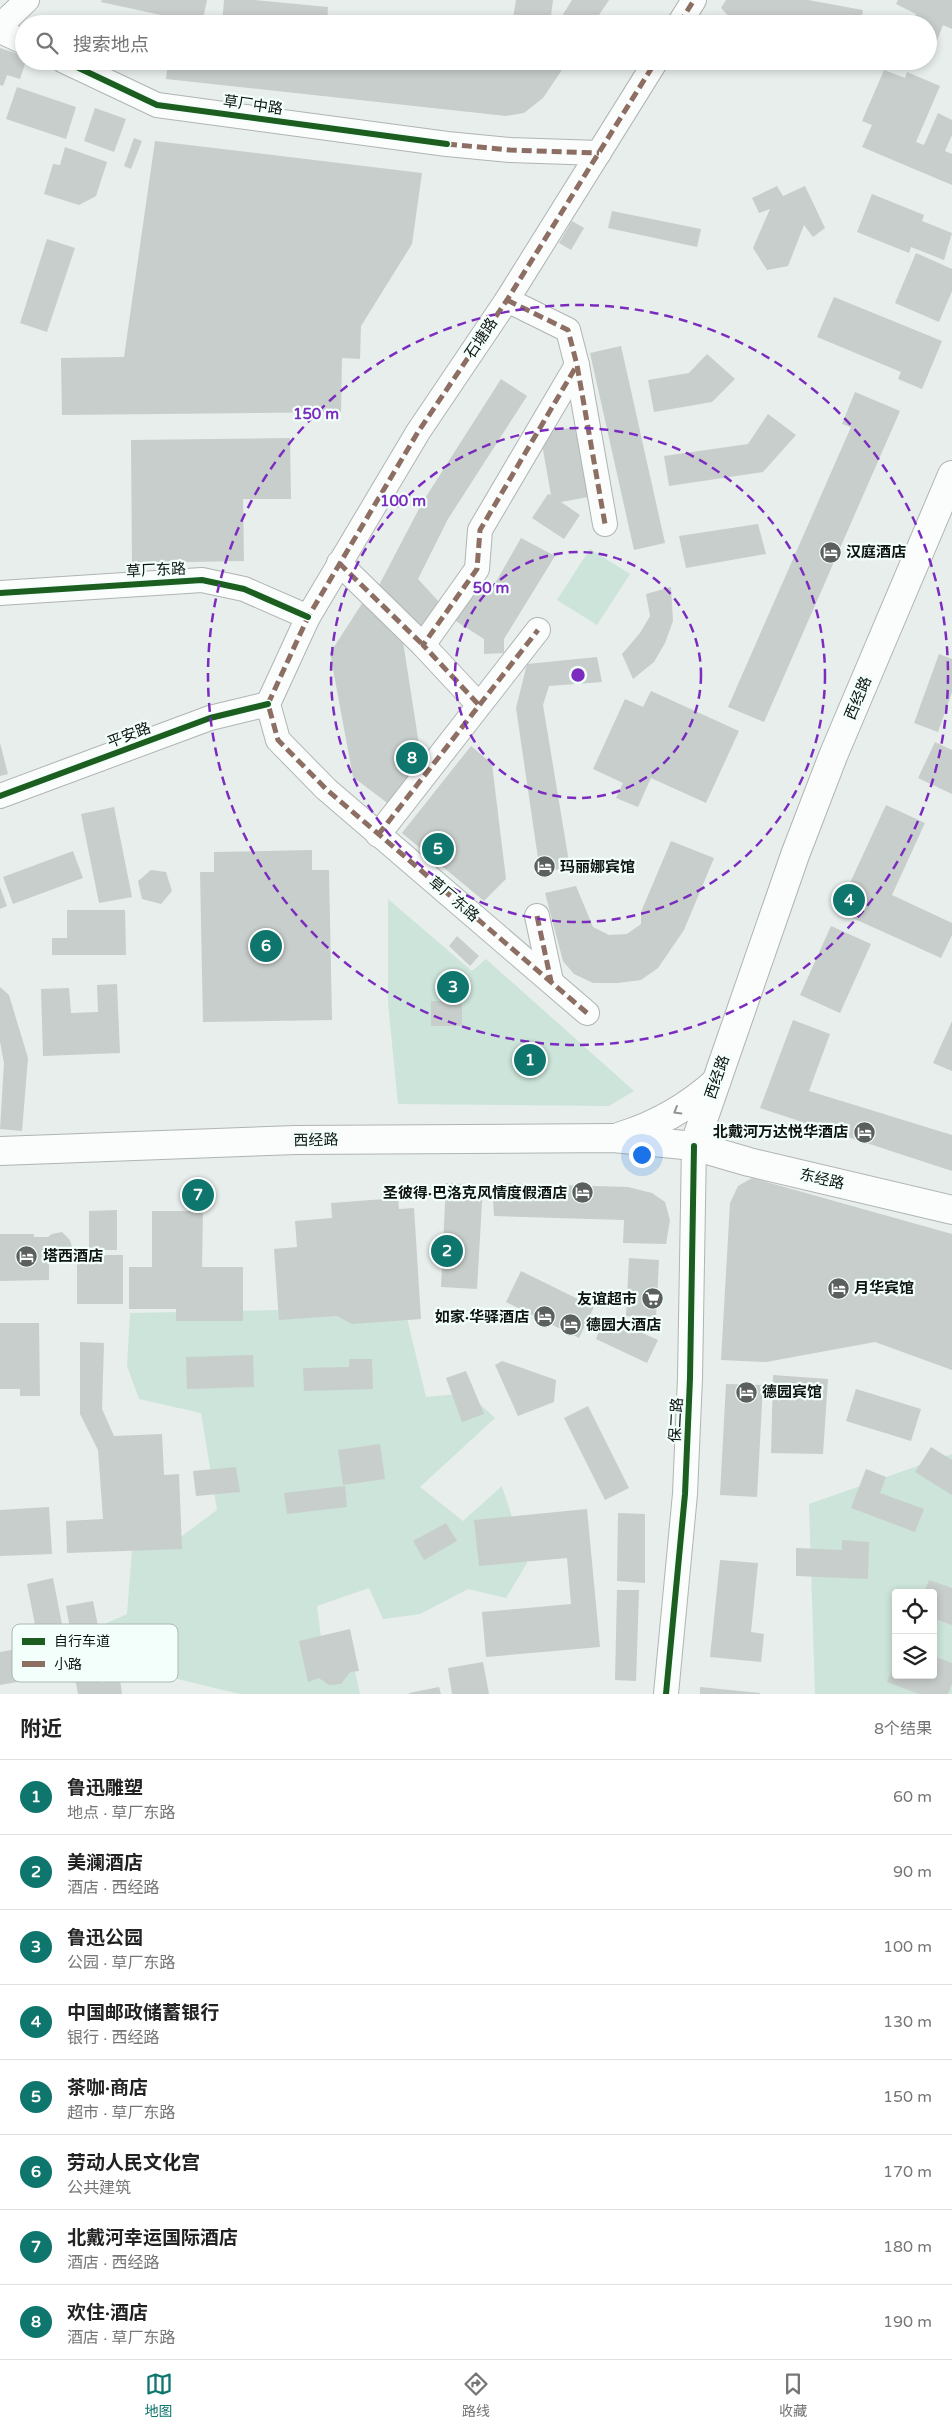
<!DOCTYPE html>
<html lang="zh">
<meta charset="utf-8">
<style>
body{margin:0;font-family:"Varela Round","Noto Sans SC",sans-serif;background:#f6f6f6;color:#222}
.controls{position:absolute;right:15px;bottom:15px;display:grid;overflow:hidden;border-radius:5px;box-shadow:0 2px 8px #0003}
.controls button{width:45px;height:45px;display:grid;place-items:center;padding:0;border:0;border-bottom:1px solid #e0e0e0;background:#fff;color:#222;font:25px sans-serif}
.you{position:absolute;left:641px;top:1154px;width:18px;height:18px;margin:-12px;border:4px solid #fff;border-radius:50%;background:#1a73e8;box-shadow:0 0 0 8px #1a73e833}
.badge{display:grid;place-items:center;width:32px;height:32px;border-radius:50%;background:#0f766e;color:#fff;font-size:16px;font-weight:700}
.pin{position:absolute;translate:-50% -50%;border:2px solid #fff;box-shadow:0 1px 5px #0006}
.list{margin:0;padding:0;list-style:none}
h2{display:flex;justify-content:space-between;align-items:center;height:65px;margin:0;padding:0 20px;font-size:21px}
h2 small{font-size:16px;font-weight:400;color:#767676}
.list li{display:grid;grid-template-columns:32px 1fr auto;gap:15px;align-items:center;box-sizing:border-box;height:75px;padding:0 20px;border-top:1px solid #e0e0e0}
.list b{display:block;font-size:19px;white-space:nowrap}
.list p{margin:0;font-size:16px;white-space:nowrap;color:#767676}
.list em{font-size:16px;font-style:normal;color:#767676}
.icon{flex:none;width:28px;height:28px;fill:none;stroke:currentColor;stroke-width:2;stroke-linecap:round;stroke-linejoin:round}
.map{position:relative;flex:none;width:952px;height:1694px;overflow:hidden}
.search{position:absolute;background:#fff;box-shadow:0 2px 8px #0003;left:15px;right:15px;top:15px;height:55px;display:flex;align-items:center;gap:12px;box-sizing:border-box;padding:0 18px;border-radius:28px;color:#767676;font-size:19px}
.sheet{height:665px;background:#fff}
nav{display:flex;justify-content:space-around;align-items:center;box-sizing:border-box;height:70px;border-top:1px solid #e0e0e0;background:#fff;font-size:14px;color:#767676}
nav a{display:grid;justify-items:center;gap:2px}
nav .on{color:#0f766e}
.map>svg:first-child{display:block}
</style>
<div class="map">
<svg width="952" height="1694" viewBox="0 0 952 1694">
<rect width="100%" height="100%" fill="#e7eeeb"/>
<!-- green -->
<g fill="#cce4da" fill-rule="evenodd">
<path d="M590 549 630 574 597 625 557 600Z"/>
<path d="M388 899 472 971 486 959 634 1091 609 1106 398 1104 388 1003Z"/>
<path d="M327 1309 406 1314 426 1397 468 1393 495 1418 420 1487 463 1521 502 1486 527 1563 506 1598 468 1589 420 1614 383 1619 369 1588 317 1606 323 1652 354 1667 360 1694H240L152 1673H121L98 1653 107 1623 127 1614 132 1550 182 1536 217 1510 201 1413 139 1399 127 1366 130 1313Z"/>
<path d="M952 1454V1694H815L809 1504ZM896 1593H933V1675H896Z"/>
</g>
<!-- building -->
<g fill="#c8cecb">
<path d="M102 0H207L202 24 101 2Z"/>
<path d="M224 0H254L328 7 327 24H222Z"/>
<path d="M516 0H553L550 24H512Z"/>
<path d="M572 0H609L593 24H557Z"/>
<path d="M726 0H808L863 10 861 24H736L721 8Z"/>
<path d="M898 0H952V29L943 25 935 46 928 43V24H912L916 14 896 4Z"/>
<path d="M0 48 24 56V61H26L20 79 7 75 3 86 0 85Z"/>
<path d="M168 61H329L406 70 407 61H568L543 98 524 113 506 116 166 79Z"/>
<path d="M884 70 905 78 907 72 940 86 916 142 924 145 938 113 952 120V135L945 151 952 154V185L862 147 872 125 862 121Z"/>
<path d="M17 87 76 107 66 139 6 119Z"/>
<path d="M95 108 126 119 114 152 84 141Z"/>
<path d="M134 138 142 141 131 169 124 166Z"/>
<path d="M155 141 422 173 412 244 361 326 360 359 342 358 341 412 62 415 61 358 124 357Z"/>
<path d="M65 147 107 162 96 196 79 205 44 194 53 164 60 165Z"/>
<path d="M777 186 783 196 805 186 825 228 813 237 804 225 788 266 767 270 753 248 770 209 759 213 752 198Z"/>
<path d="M872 194 924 215 922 221 952 233 944 260 911 247 909 253 857 232Z"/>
<path d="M612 211 701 229 697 247 608 228Z"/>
<path d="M572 221 584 228 571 250 559 243Z"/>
<path d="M47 239 75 248 47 332 20 323Z"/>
<path d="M916 253 952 269V291L939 322 895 303Z"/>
<path d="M834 297 942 341 922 389 898 379 901 372 817 337Z"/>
<path d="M621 346 665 543 634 550 590 353Z"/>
<path d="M707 354 735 379 712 402 654 412 648 380 689 373Z"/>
<path d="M501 379 527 396 448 519 418 579 440 603 421 628 375 593 422 503Z"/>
<path d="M855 392 900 411 764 722 728 707 851 427 842 424Z"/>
<path d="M768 414 796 435 763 472 669 486 664 456 748 444Z"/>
<path d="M575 427 588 497 561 502 580 515 564 539 532 518 548 494 551 495 540 433Z"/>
<path d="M290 438 291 499H243L244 561 132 563 131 440Z"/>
<path d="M758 524 766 554 686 568 679 536Z"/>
<path d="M521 538 555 556 504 639V653L484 654V639L451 618 473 586 489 594Z"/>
<path d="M671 587 673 621 665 643 654 662 633 679 622 654 640 633 650 616 646 594Z"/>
<path d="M363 602 402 635 422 764 390 805 353 777 330 653Z"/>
<path d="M939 654 952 659V692L938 732 914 723Z"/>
<path d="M597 657 602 682 549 686 543 705 570 868 540 872 516 708 527 664Z"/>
<path d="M651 691 739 731 706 803 651 778 638 807 616 798 623 783 593 769 625 699 643 707Z"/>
<path d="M935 742 952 750V794L918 778Z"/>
<path d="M0 743 8 774 0 776Z"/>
<path d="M471 746 492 764 506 879 484 901 402 833Z"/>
<path d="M886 805 925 823 892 895 952 923V935L941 958 837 911Z"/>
<path d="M114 807 132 897 99 903 81 814Z"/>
<path d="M671 841 714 858 684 930 658 968 641 980 618 983H593L574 974 563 961 545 893 576 886 593 927 609 935 627 934 641 924V912Z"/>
<path d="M312 850V870H329L332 1020 203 1022 200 872H214V852Z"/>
<path d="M73 851 83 878 13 904 3 877Z"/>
<path d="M151 870 166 872 172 891 161 904 142 899 138 881Z"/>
<path d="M0 887 7 906 0 909Z"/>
<path d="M67 910H125L126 955H52V938H67Z"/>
<path d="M831 926 871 944 840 1013 800 995Z"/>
<path d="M457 936 479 956 470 966 449 946Z"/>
<path d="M117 984 120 1053 43 1056 41 989 69 988 71 1013 98 1012 97 985Z"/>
<path d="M0 987 9 995 28 1058 22 1131 0 1129 4 1063 0 1042Z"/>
<rect x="431" y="1001" width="31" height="25"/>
<path d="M793 1020 830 1034 809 1091 952 1135V1171L760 1108Z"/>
<path d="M952 1021V1071L933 1063Z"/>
<path d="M752 1178 952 1234V1370L875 1342 766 1362 721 1360 730 1203 738 1186Z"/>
<path d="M446 1183 483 1185 477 1289 441 1287Z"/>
<path d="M492 1183 628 1187 652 1193 665 1202 670 1220 666 1244 623 1243 624 1220 494 1216Z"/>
<path d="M398 1198 399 1209 414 1208 421 1319 352 1324 337 1316 279 1320 274 1249 297 1247 295 1221 332 1218 331 1203Z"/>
<path d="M117 1210V1250H89V1211Z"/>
<path d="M152 1211H203L202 1267H243V1321H176V1309H129V1267H152Z"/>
<path d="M62 1232 70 1240 73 1251H60L49 1261V1280L0 1281V1234H34V1237H48L52 1234Z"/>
<rect x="77" y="1255" width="46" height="49"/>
<path d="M629 1258 659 1260 656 1318 626 1316Z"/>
<path d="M521 1271 594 1307 579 1338 506 1302Z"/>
<path d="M605 1316 658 1340 647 1363 596 1339Z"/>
<path d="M0 1323H39L40 1396H20V1389H0Z"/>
<path d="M80 1342 104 1343 102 1409 114 1436 162 1434 164 1475 179 1474 182 1549 67 1553 66 1521 103 1519 98 1450 80 1414Z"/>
<path d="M253 1355 254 1387 187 1389 186 1357Z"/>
<path d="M349 1359H372L373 1389 304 1391 303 1368 349 1367Z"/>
<path d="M502 1361 556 1380 554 1402 518 1416 495 1365Z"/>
<path d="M466 1371 484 1414 462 1422 446 1378Z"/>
<path d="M773 1375 828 1379 823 1454 771 1453Z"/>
<path d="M726 1384 763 1385 757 1497 720 1495Z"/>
<path d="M856 1389 921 1409 911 1441 846 1421Z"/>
<path d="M588 1406 629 1488 605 1500 564 1418Z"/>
<path d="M380 1444 385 1479 343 1485 338 1450Z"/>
<path d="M931 1447 952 1460V1495L915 1472Z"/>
<path d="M236 1467 240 1492 196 1496 193 1471Z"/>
<path d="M866 1469 886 1477 880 1493 924 1509 915 1532 851 1508Z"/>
<path d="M345 1486 347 1507 287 1514 284 1493Z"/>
<path d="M49 1507 52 1554 0 1556V1510Z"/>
<path d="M587 1509 600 1647 486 1657 482 1612 571 1604 567 1558 479 1566 474 1520Z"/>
<path d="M618 1513 645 1514V1583L617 1581Z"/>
<path d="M446 1523 457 1541 424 1560 413 1541Z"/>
<path d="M842 1540 869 1542 868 1579 796 1576V1548L842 1550Z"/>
<path d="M720 1560 758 1563 751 1632 764 1634 761 1662 710 1657Z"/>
<path d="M53 1578 65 1640 72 1639 66 1606 93 1601 101 1641 92 1642 100 1683 120 1680 122 1694H78L74 1672 0 1685V1652L39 1645 27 1584Z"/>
<path d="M929 1580 952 1588V1625L933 1618V1593H924Z"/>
<path d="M617 1590H639L636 1681 615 1680Z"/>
<path d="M350 1629 359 1671 350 1672 341 1684 329 1685 319 1678 308 1682 299 1641Z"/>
<path d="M933 1656 952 1663V1683L948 1694H919L887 1682 896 1661V1675H933Z"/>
<path d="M483 1662 489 1694H452L448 1668Z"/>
<path d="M439 1687 441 1694H409V1693Z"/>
<path d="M700 1687 760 1693V1694H700Z"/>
</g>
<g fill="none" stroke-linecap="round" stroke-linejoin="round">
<defs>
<g id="minor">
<path d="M679 24 694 0"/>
<path d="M0 26 27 0"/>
<path d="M0 31 24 42"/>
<path d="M64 61 157 105 447 144 510 150 599 153"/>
<path d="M507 300 568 330 577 365 605 524"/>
<path d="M339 563 423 645"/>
<path d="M0 593 202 580 244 589 308 617"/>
<path d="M478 704 423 645 477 569 480 530 577 365"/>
<path d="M0 796 210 718 268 704"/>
<path d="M378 835 538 630"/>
<path d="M537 916 551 981"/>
<path d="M587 1013 326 789 278 740 268 704 308 617 418 432 507 300 656 61"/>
<path d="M666 1694 685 1494 690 1378 694 1146"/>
</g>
<g id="major">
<path d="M621 1136C657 1125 688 1107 716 1082"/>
<path d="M694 1146 795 855 833 756 952 475"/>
<path d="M0 1151 296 1140 613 1138 694 1146 749 1162 952 1210"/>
</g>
</defs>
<!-- minor casing -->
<use href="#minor" stroke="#afb5b3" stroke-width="26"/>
<!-- major casing -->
<use href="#major" stroke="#afb5b3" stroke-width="30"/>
<!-- minor -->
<use href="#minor" stroke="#fbfcfc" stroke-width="24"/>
<!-- major -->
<use href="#major" stroke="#fbfcfc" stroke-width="28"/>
<!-- quiet -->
<g stroke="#8d6e63" stroke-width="5" stroke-dasharray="10 5" stroke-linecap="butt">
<path d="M679 24 694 0"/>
<path d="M447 144 510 150 599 153"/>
<path d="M507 300 568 330 577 365 605 524"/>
<path d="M339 563 423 645"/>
<path d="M478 704 423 645 477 569 480 530 577 365"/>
<path d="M378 835 538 630"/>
<path d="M537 916 551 981"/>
<path d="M587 1013 326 789 278 740 268 704 308 617 418 432 507 300 656 61"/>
</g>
<defs>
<g id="cycleway">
<path d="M64 61 157 105 447 144"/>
<path d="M0 593 202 580 244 589 308 617"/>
<path d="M0 796 210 718 268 704"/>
<path d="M666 1694 685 1494 690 1378 694 1146"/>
</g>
</defs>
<!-- cycleway casing -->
<use href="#cycleway" stroke="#f2fffa" stroke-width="9"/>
<!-- cycleway -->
<use href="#cycleway" stroke="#1b5e20" stroke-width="6"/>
</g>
<!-- one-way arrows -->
<defs><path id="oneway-chevron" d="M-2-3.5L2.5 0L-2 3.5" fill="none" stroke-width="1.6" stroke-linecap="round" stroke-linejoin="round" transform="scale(1.25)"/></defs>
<use stroke="#919493" href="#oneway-chevron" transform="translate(677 1111) rotate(150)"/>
<!-- distance rings -->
<g fill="none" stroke="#7b2cbf" stroke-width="2.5" stroke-dasharray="9 6">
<circle cx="578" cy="675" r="123"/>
<circle cx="578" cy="675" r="247"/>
<circle cx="578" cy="675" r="370"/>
</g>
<!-- icons -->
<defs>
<symbol id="hotel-disc" viewBox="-11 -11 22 22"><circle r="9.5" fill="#5b605e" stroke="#f2fffa"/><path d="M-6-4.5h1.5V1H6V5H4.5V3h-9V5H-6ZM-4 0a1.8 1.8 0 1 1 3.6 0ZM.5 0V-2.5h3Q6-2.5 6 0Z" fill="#fff"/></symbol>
<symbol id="supermarket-disc" viewBox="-11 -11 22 22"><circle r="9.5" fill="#5b605e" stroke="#f2fffa"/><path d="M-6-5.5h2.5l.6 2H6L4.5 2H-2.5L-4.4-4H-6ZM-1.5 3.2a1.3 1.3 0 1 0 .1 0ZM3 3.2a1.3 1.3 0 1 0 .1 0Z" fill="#fff"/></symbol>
</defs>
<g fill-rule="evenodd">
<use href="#hotel-disc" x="818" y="540" width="25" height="25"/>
<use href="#hotel-disc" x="532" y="854" width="25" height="25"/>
<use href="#hotel-disc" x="852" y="1120" width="25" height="25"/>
<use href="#hotel-disc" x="570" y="1180" width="25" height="25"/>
<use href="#hotel-disc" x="14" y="1244" width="25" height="25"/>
<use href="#hotel-disc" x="826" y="1276" width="25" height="25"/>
<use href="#supermarket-disc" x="640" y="1286" width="25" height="25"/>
<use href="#hotel-disc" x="532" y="1304" width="25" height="25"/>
<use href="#hotel-disc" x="558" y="1312" width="25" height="25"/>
<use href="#hotel-disc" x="734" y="1380" width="25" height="25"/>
</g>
<g text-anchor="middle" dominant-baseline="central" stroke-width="4.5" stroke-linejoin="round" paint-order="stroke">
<!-- street labels -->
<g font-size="15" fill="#0f1412" stroke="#f2fffa">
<text transform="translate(253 105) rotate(8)">草厂中路</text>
<text transform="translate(481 338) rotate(-56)">石塘路</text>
<text transform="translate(156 570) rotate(-3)">草厂东路</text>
<text transform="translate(858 698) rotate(-67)">西经路</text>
<text transform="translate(129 735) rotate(-21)">平安路</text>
<text transform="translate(454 899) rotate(40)">草厂东路</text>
<text transform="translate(717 1077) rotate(-71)">西经路</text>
<text transform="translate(316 1140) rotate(-1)">西经路</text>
<text transform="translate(822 1179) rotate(13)">东经路</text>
<text transform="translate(676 1420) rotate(-87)">保二路</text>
</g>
<!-- poi labels -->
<g font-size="15" font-weight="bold" fill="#0f1412" stroke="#f2fffa" text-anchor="start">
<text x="846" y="552">汉庭酒店</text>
<text x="560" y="867">玛丽娜宾馆</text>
<text x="848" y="1132" text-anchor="end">北戴河万达悦华酒店</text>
<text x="567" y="1193" text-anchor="end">圣彼得·巴洛克风情度假酒店</text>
<text x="43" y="1256">塔西酒店</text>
<text x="854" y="1288">月华宾馆</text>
<text x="637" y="1299" text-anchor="end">友谊超市</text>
<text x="529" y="1317" text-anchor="end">如家·华驿酒店</text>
<text x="586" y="1325">德园大酒店</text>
<text x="762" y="1392">德园宾馆</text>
</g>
</g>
<!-- legend -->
<rect x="12" y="1624" width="166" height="58" rx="8" fill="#f2fffa" stroke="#aeb8b4" stroke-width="1"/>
<rect x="22" y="1638" width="23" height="7" fill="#1b5e20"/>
<rect x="22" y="1661" width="23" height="6" fill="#8d6e63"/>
<g font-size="14" fill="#0f1412">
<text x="54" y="1646">自行车道</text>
<text x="54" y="1669">小路</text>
</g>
<circle cx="578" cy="675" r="8" fill="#7b2cbf" stroke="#f2fffa" stroke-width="2.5"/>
<g font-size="15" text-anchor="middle" font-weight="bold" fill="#7b2cbf" stroke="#f2fffa" stroke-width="4.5" stroke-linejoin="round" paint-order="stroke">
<text x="316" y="419">150 m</text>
<text x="403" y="506">100 m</text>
<text x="491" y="593">50 m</text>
</g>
</svg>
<div class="controls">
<button><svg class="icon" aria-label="locate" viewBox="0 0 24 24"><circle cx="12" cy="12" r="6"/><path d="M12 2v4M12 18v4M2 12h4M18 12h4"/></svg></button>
<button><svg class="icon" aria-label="layers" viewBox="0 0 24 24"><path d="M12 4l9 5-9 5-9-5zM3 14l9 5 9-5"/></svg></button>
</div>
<div class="you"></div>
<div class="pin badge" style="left:530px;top:1060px">1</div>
<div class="pin badge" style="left:447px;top:1251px">2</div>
<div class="pin badge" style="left:453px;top:987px">3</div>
<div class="pin badge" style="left:849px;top:900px">4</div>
<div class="pin badge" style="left:438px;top:849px">5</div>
<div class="pin badge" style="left:266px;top:946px">6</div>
<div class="pin badge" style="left:198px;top:1195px">7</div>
<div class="pin badge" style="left:412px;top:758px">8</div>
<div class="search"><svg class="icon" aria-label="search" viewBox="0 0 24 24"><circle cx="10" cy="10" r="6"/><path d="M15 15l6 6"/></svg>搜索地点</div>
</div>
<section class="sheet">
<h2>附近<small>8个结果</small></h2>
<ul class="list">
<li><span class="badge">1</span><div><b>鲁迅雕塑</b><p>地点 · 草厂东路</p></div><em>60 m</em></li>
<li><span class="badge">2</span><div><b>美澜酒店</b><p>酒店 · 西经路</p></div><em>90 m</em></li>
<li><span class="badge">3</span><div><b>鲁迅公园</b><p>公园 · 草厂东路</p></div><em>100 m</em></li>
<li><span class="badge">4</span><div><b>中国邮政储蓄银行</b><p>银行 · 西经路</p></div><em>130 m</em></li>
<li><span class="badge">5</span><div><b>茶咖·商店</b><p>超市 · 草厂东路</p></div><em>150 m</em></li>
<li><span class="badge">6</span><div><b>劳动人民文化宫</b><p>公共建筑</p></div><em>170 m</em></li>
<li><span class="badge">7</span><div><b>北戴河幸运国际酒店</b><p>酒店 · 西经路</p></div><em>180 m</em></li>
<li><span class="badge">8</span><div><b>欢住·酒店</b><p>酒店 · 草厂东路</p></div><em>190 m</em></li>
</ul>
</section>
<nav>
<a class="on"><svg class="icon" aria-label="map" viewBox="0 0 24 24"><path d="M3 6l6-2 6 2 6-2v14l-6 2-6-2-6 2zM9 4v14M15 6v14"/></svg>地图</a>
<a><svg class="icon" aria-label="directions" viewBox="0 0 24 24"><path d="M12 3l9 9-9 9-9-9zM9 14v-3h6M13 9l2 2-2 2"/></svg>路线</a>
<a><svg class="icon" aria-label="saved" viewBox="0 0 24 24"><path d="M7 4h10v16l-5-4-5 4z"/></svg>收藏</a>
</nav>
